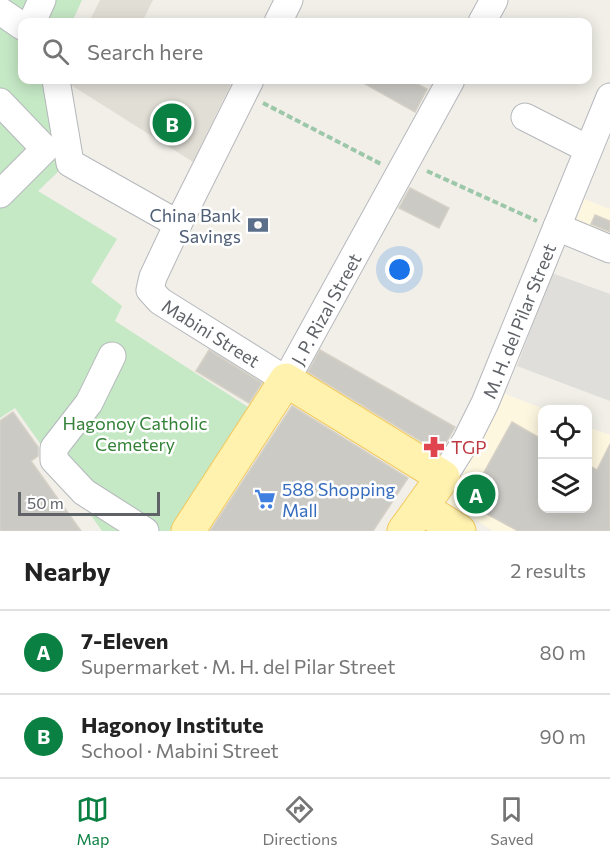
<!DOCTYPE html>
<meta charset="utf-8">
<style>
body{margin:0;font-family:Commissioner,sans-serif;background:#f6f6f6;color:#222}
.controls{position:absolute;right:18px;bottom:18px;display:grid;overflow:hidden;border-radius:12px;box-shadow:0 3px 15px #0003}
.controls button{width:54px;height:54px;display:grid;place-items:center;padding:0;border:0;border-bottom:2px solid #e0e0e0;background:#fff;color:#222;font:30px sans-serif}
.scale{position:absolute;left:18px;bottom:15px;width:142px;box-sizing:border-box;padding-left:6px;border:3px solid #5f6368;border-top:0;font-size:16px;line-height:21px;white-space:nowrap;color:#5f6368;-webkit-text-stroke:4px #fff;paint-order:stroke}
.you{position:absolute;left:400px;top:270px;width:21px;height:21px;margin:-15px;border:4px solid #fff;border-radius:50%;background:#1a73e8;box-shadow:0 0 0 9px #1a73e833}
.badge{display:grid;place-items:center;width:39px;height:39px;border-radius:50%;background:#0b8043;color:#fff;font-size:20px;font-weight:700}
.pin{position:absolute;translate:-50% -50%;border:3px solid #fff;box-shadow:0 2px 6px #0006}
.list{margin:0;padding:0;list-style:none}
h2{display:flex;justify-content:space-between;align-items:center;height:78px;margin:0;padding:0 24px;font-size:26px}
h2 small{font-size:20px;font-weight:400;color:#767676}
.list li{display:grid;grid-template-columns:39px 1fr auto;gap:18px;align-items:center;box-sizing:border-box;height:84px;padding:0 24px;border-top:2px solid #e0e0e0}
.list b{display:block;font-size:22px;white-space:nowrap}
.list p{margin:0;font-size:20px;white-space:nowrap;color:#767676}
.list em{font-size:20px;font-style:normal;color:#767676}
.icon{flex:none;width:33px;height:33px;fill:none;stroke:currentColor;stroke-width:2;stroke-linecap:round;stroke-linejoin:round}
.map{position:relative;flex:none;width:610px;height:531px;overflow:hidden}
.search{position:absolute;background:#fff;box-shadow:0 3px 15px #0003;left:18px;right:18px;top:18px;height:66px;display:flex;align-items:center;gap:15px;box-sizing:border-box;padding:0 21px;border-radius:12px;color:#767676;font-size:22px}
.sheet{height:246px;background:#fff}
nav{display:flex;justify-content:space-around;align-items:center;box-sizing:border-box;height:84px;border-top:2px solid #e0e0e0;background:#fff;font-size:16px;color:#767676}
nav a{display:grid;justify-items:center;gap:3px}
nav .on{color:#0b8043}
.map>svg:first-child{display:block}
</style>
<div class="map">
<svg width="610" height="531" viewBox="0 0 610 531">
<rect width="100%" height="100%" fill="#f1efe8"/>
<!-- commercial -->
<g fill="#fef7e0">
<path d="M584 199 610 209V243L573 229Z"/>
<path d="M505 394 544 409 542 508H588V427L610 435V531H493L448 503Z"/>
</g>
<!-- industrial -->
<path fill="#e0deda" d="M552 273 610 294V401L517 366Z"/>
<!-- education -->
<g fill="#e1ded6">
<path d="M100 0H153L142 22H89Z"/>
<path d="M63 80H222L231 84 193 162Z"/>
</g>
<!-- green -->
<path fill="#c5e8c5" d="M0 0H82L72 22H22V80H51L61 169 38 191 117 239 91 282 122 306 115 321 251 409 170 531H102L15 408 0 418Z"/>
<!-- building -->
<g fill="#cccac5" stroke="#d6d1c6" stroke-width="1.5">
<path d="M358 80H410L427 89 415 112Z"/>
<path d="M410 188 449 208 439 228 399 208Z"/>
<path d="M595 215 610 221V232L591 224Z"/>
<path d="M209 350 262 383 249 403 196 371Z"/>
<path d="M320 350 455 427 440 453 308 372Z"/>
<path d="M292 406 408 478 373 531H210Z"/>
<path d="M13 412 38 447V456L31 461 81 531H0V421Z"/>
<path d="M512 422 543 440V508H588V465L597 470 610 444V531H518L467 503Z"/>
</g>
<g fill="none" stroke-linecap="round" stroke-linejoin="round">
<defs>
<g id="minor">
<path d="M0 11 22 26"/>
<path d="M32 22 42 0"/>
<path d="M278 22 289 0"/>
<path d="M482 22 494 0"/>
<path d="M56 80 70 163 178 224"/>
<path d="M250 80 178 224 153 277 150 290 160 301 286 380 451 80"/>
<path d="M0 102 45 149 0 194"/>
<path d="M525 117 588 149"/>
<path d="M557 227 610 249"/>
<path d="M112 356 89 403 54 448V460L84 492 145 531"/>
<path d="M443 477 466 441 485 403 610 97"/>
</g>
<g id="major">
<path d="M422 508 459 531"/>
<path d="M188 531 286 380 443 477 404 531"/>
</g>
</defs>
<!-- minor casing -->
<use href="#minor" stroke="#b5b8bc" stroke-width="29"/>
<!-- major casing -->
<use href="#major" stroke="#f2c960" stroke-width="35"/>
<!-- path -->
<g stroke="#9cc7a9" stroke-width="4" stroke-dasharray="6 3" stroke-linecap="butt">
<path d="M263 103 381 164"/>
<path d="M427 171 537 221"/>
</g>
<!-- minor -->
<use href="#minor" stroke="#fff" stroke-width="27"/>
<!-- major -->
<use href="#major" stroke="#fff2af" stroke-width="33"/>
</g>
<!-- icons -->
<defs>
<symbol id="bank-bare" viewBox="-9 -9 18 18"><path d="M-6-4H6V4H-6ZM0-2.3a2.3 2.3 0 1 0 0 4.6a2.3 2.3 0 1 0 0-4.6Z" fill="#5c6f8a" stroke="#fff" stroke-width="2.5" paint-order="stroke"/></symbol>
<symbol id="pharmacy-bare" viewBox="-9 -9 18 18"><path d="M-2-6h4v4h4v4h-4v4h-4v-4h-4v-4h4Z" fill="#e0444e" stroke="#fff" stroke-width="2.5" paint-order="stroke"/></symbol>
<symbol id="supermarket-bare" viewBox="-9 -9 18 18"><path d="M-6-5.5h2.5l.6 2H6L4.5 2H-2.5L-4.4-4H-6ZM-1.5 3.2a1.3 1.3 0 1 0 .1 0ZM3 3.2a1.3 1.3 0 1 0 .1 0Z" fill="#3f7fe0" stroke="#fff" stroke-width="2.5" paint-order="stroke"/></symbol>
</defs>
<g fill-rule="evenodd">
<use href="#bank-bare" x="243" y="210" width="30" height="30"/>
<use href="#pharmacy-bare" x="419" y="432" width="30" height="30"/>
<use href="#supermarket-bare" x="250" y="484" width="30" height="30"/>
</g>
<g text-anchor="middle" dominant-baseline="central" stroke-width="5" stroke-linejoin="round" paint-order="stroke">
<!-- service labels -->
<g font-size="18" fill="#4e5e75" stroke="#fff" text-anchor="end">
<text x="241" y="215">China Bank<tspan x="241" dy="21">Savings</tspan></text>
</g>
<!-- street labels -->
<g font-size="18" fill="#5f6368" stroke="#fff">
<text transform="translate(326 309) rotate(-61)">J. P. Rizal Street</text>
<text transform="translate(519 321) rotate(-68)">M. H. del Pilar Street</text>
<text transform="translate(211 333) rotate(32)">Mabini Street</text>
</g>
<!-- park labels -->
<g font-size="18" fill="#348238" stroke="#fff">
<text x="135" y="423">Hagonoy Catholic<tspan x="135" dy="21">Cemetery</tspan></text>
</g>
<!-- health labels -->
<g font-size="18" fill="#be3a42" stroke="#fff" text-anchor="start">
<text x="451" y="447">TGP</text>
</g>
<!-- shop labels -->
<g font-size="18" fill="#366cbe" stroke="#fff" text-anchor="start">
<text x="282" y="489">588 Shopping<tspan x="282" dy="21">Mall</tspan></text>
</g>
</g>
</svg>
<div class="controls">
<button><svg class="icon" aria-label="locate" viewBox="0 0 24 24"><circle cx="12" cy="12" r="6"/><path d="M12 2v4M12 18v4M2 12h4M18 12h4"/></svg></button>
<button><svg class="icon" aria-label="layers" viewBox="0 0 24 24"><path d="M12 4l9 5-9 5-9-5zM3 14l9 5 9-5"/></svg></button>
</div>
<div class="scale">50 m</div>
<div class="you"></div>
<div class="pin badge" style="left:476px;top:494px">A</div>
<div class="pin badge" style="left:172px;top:123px">B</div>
<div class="search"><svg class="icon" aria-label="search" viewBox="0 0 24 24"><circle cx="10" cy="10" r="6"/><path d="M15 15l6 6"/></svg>Search here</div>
</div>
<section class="sheet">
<h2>Nearby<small>2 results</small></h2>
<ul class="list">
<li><span class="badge">A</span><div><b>7-Eleven</b><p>Supermarket · M. H. del Pilar Street</p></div><em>80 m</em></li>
<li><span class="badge">B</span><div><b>Hagonoy Institute</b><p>School · Mabini Street</p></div><em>90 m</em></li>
</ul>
</section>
<nav>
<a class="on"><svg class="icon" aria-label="map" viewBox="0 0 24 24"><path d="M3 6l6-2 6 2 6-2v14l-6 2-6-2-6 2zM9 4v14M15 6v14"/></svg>Map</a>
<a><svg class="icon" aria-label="directions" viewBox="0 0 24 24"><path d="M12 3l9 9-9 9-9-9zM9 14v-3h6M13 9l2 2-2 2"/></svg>Directions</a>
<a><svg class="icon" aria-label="saved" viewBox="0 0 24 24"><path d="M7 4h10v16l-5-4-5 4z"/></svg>Saved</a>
</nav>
